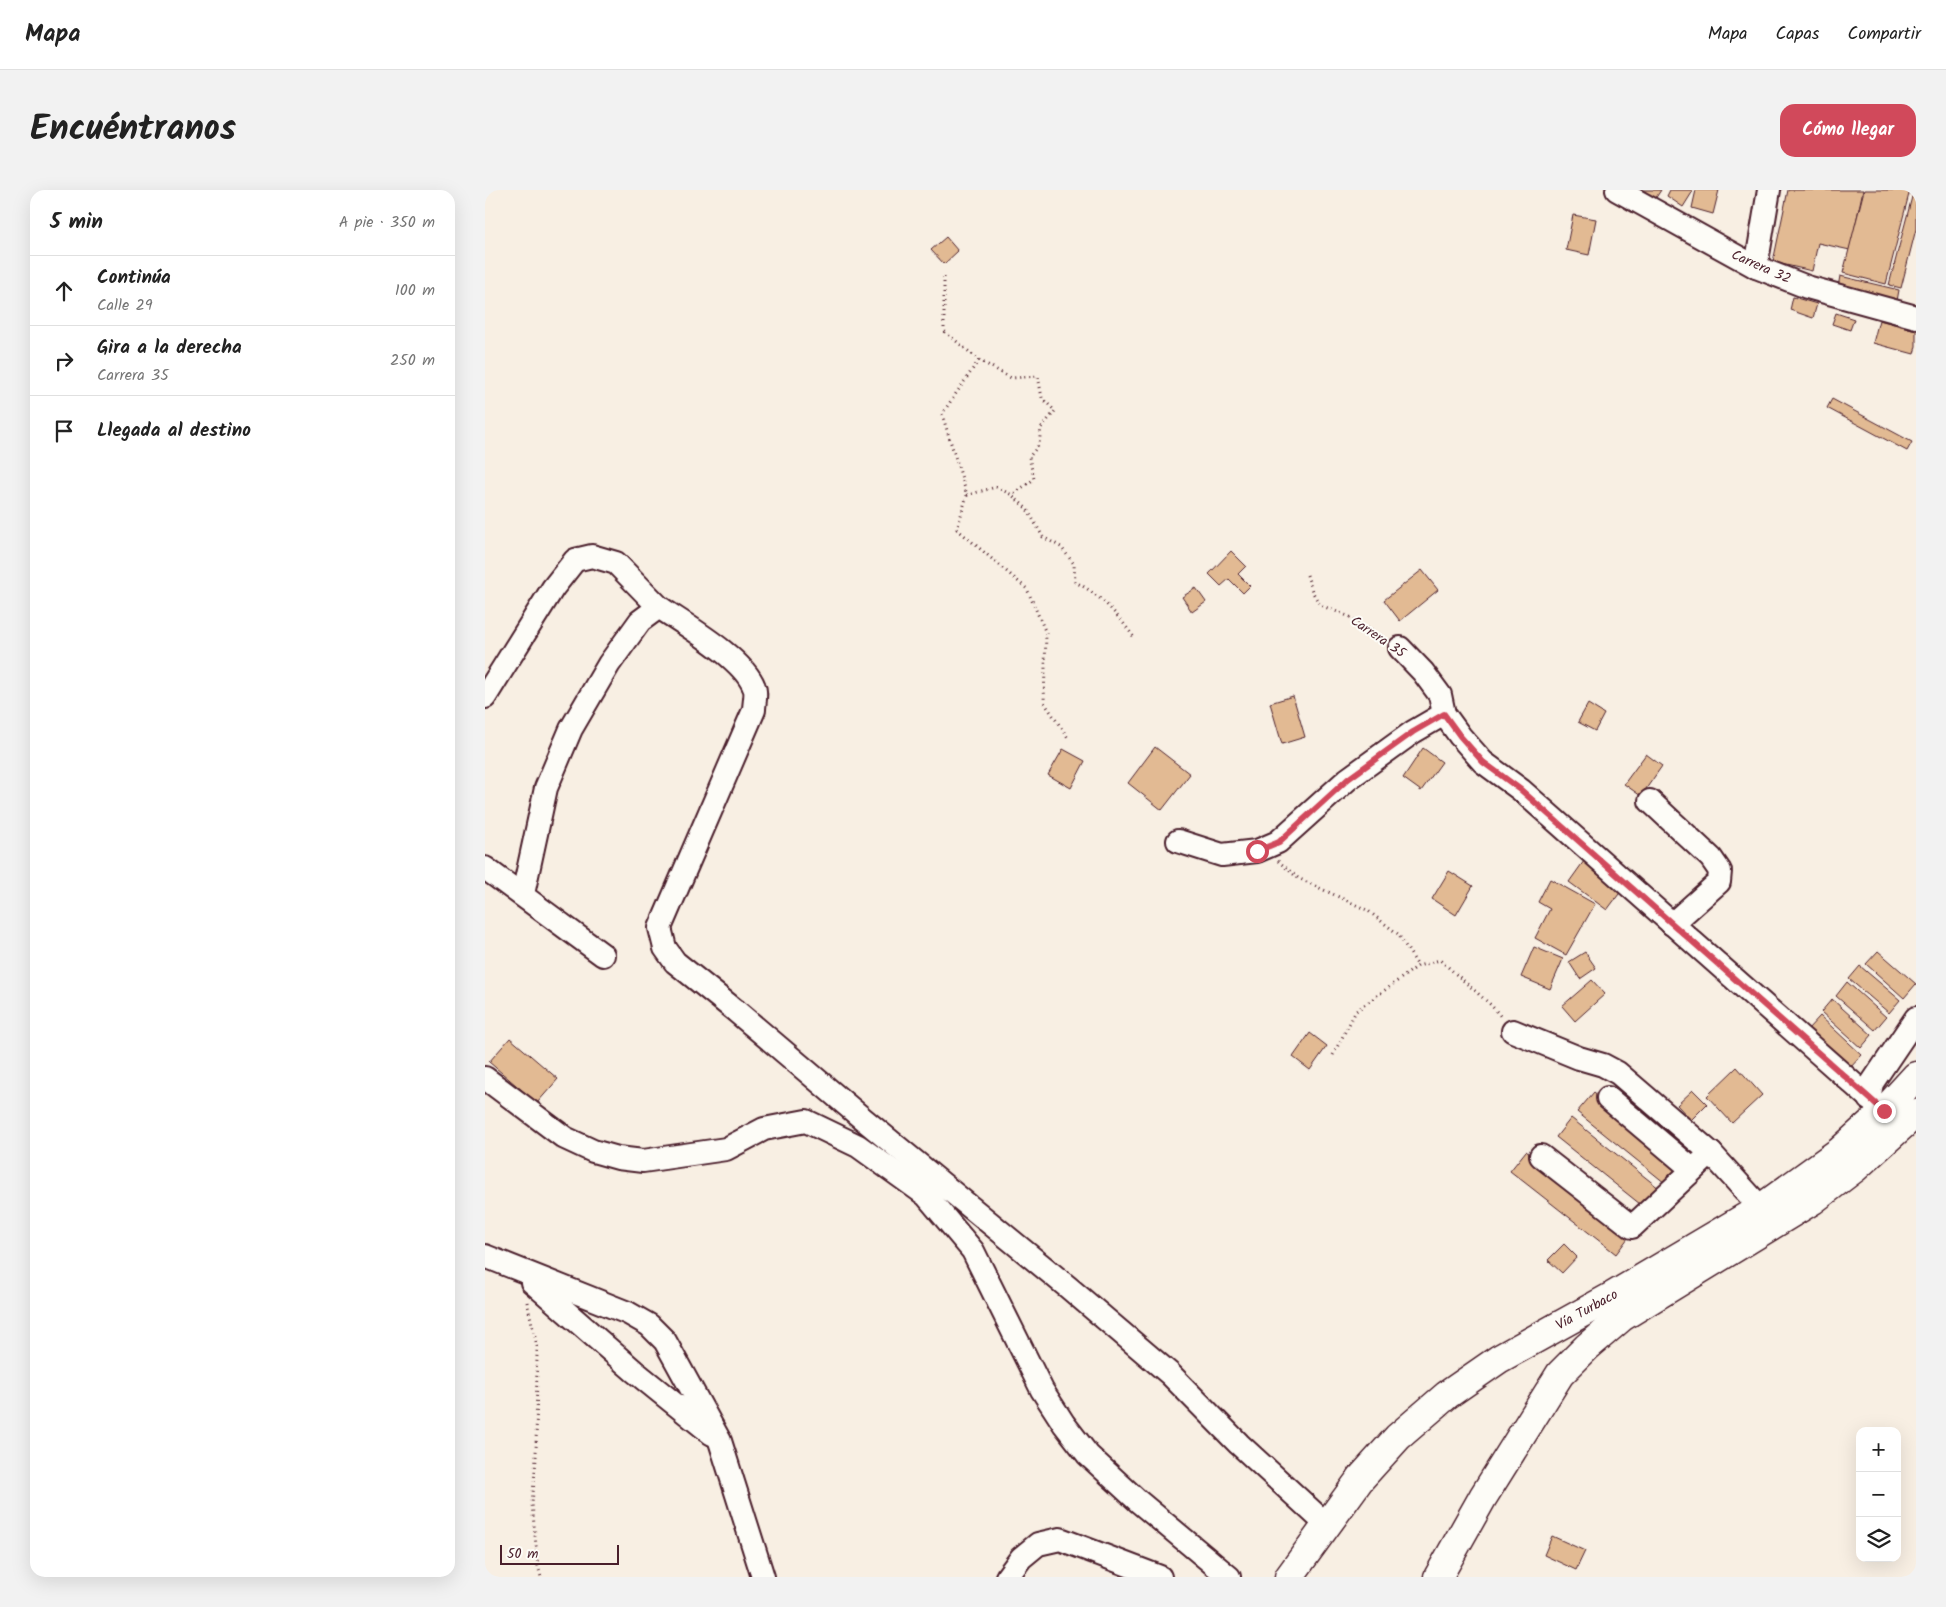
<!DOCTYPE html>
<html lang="es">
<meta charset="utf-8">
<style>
body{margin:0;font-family:Kalam,sans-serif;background:#f2f2f2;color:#222}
.controls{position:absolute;right:15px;bottom:15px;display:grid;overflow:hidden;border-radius:10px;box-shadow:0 5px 20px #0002}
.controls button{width:45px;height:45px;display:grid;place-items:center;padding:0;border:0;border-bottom:1px solid #e0e0e0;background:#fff;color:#222;font:25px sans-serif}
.scale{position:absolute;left:15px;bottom:12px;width:119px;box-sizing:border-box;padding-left:5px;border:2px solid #4a1f2b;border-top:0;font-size:14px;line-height:18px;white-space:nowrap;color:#4a1f2b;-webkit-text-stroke:4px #fdfcf7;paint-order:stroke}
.stop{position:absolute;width:15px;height:15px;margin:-11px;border:4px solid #d1495b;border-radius:50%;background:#fff}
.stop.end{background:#d1495b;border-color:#fff;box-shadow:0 1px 5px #0008}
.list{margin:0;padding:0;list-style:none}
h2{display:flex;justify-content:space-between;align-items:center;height:65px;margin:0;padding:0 20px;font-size:21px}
h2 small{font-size:16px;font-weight:400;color:#767676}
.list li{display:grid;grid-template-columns:32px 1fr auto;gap:15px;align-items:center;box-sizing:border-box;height:70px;padding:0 20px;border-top:1px solid #e0e0e0}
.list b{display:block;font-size:19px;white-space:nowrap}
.list p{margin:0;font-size:16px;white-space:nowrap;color:#767676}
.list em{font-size:16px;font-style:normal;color:#767676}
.icon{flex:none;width:28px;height:28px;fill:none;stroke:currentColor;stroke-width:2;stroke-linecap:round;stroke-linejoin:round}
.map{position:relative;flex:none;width:1431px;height:1387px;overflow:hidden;border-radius:15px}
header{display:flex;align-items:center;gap:30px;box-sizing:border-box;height:70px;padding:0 25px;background:#fff;border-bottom:1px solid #e0e0e0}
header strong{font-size:24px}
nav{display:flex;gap:28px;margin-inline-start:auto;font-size:18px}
.intro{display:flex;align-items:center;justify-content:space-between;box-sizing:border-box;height:120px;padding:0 30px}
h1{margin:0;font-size:35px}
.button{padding:12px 22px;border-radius:15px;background:#d1495b;color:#fff;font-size:18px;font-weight:700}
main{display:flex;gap:30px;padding:0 30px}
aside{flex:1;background:#fff;border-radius:15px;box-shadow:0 5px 20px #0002}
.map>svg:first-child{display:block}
</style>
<header>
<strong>Mapa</strong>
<nav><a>Mapa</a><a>Capas</a><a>Compartir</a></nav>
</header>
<div class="intro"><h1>Encuéntranos</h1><a class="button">Cómo llegar</a></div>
<main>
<aside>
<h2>5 min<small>A pie · 350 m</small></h2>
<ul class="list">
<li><svg class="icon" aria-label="ahead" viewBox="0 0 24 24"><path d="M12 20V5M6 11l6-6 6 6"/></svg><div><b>Continúa</b><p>Calle 29</p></div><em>100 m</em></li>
<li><svg class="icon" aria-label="right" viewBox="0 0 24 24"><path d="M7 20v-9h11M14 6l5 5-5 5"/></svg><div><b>Gira a la derecha</b><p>Carrera 35</p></div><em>250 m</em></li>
<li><svg class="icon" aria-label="arrive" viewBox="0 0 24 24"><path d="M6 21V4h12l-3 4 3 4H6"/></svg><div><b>Llegada al destino</b></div></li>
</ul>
</aside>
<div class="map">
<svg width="1431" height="1387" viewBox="0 0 1431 1387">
<rect width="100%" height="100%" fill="#f8efe3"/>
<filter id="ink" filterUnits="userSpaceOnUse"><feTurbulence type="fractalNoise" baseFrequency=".02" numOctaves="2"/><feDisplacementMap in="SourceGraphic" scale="10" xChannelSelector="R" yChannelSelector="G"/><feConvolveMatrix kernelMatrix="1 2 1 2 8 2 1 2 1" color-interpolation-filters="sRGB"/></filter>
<g filter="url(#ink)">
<!-- building -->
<g fill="#e2ba93" stroke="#4a1f2b">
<path d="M1157 0H1176L1170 9Z"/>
<path d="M1185 0H1207L1208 1 1198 17 1182 6Z"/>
<path d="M1211 0H1234L1228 24 1207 18Z"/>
<path d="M1303 0H1378L1365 60 1333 53 1327 81 1288 72Z"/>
<path d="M1379 0H1425L1401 94 1358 83Z"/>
<path d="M1428 3 1431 4V39L1416 98 1404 95Z"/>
<path d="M1088 25 1111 29 1104 65 1081 60Z"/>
<path d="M461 47 473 61 459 74 446 60Z"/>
<path d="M1355 86 1414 100 1412 111 1353 97Z"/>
<path d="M1308 107 1332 114 1328 128 1305 120Z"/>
<path d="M1351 123 1369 129 1365 140 1347 134Z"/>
<path d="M1394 130 1431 140V156L1429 164 1388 153Z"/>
<path d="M1347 209 1427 252 1422 261 1342 218Z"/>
<path d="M746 361 761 376 753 384 765 396 758 403 744 389 736 396 724 384Z"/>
<path d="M937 380 953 400 915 431 899 410Z"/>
<path d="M711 398 721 412 707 422 697 407Z"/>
<path d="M808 506 820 547 797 554 785 513Z"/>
<path d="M1103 514 1119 524 1110 541 1093 532Z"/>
<path d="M670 557 705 584 677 620 643 593Z"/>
<path d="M938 558 957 572 936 601 918 588Z"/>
<path d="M578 559 600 571 586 598 563 585Z"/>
<path d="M1161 564 1177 576 1156 606 1139 594Z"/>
<path d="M1099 671 1137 700 1122 720 1084 692Z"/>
<path d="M964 681 988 696 971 725 947 709Z"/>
<path d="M1065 689 1110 714 1081 765 1050 748 1065 719 1053 712Z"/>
<path d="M1049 757 1078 769 1065 799 1036 787Z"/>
<path d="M1393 761 1431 794 1419 808 1381 774Z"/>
<path d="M1100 762 1111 778 1095 789 1084 772Z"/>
<path d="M1375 776 1415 810 1404 823 1364 789Z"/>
<path d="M1107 790 1120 804 1090 831 1077 816Z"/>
<path d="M1362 792 1401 827 1390 840 1351 806Z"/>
<path d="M1347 809 1387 845 1376 858 1336 822Z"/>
<path d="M1335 826 1377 865 1364 879 1322 840Z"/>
<path d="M825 843 842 856 825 880 808 867Z"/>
<path d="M25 848 73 889 52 913 4 872Z"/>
<path d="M1252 877 1277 905 1247 933 1222 906Z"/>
<path d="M1208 900 1222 914 1206 930 1192 915Z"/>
<path d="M1109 902 1196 973 1180 993 1092 922Z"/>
<path d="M1086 928 1175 999 1160 1018 1071 947Z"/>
<path d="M1041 961 1146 1044 1131 1064 1025 981Z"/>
<path d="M1079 1054 1092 1067 1077 1083 1063 1070Z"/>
<path d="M1067 1346 1100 1361 1091 1380 1059 1365Z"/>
</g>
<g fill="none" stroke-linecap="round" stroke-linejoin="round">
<defs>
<g id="minor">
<path d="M1132 0 1271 77 1322 97 1431 127"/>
<path d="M1271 77 1284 0"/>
<path d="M915 458 938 482 955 505 959 524 975 546 998 572 1036 600 1399 921"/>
<path d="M0 507 68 398 90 370 107 366 131 373 174 417"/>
<path d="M1165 611 1226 668 1235 681 1234 692 1187 734"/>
<path d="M693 651 737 665 772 661 793 652 863 589 928 542 959 524"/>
<path d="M0 678 118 765"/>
<path d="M38 704 61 598 86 539 124 474 155 431 174 417C200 435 258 468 269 497 272 503 269 513 269 520L175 738 180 758 190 772 251 821 377 928 584 1098 685 1184 754 1254 842 1335"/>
<path d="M1028 841 1094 868 1118 875 1133 883 1226 963 1276 1018"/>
<path d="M0 888 80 948 108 961 133 968 158 971 241 959 279 939 321 931 373 956 441 1005 488 1061 557 1200 579 1234 603 1265 653 1311 744 1387"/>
<path d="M1123 908 1207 979"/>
<path d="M1384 909 1387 893 1431 828"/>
<path d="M1056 966 1147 1037 1226 963"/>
<path d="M0 1066 143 1123 164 1135 180 1151 235 1251 278 1387"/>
<path d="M47 1092 149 1181 227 1244"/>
<path d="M522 1387 536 1368 553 1354 575 1349 675 1387"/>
</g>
<g id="highway">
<path d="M804 1387 876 1288 913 1247 962 1205 1014 1169 1124 1108 1276 1018 1355 961 1399 921 1431 886"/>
<path d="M953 1387 998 1307 1075 1184 1102 1157 1137 1127 1328 1010 1370 978 1431 923"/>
</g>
</defs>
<!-- minor casing -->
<use href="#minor" stroke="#4a1f2b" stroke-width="26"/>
<!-- highway casing -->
<use href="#highway" stroke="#4a1f2b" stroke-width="31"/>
<!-- path -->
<g stroke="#4a1f2b" stroke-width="3" stroke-dasharray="1 4" stroke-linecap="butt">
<path d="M459 87V141L494 170 457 224 482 305 472 339 542 399 561 443 559 512 583 548"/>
<path d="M494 170 526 188 553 186 557 208 570 221 556 238 554 255 544 267 549 289 527 305"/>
<path d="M482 305 511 297 527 305 542 319 558 347 576 357 589 374 590 392C615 404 635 427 650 449"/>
<path d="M822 385 827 401 835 415 865 427 899 449"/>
<path d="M793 671 813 688 882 720 913 744 933 776"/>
<path d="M848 865 871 821 933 776 955 770 1006 815 1017 828"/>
<path d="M42 1112 52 1156 51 1269 47 1314 53 1376 56 1387"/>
</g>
<!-- minor -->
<use href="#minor" stroke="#fdfcf7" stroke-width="22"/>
<!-- highway -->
<use href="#highway" stroke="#fdfcf7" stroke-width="28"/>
</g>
</g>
<g fill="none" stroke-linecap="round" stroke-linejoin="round" filter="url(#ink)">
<!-- route -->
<path stroke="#d1495b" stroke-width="6" d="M772 661 794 652 863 589 928 542 959 524 975 546 998 572 1036 600 1399 921"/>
</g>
<g text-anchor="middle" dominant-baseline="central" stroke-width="4" stroke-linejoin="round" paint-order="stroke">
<!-- street labels -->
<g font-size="14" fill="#4a1f2b" stroke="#fdfcf7">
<text transform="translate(1276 77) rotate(24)">Carrera 32</text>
<text transform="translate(893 447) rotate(34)">Carrera 35</text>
<text transform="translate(1102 1120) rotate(-29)">Vía Turbaco</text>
</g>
</g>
</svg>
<div class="controls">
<button>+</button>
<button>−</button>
<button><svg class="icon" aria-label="layers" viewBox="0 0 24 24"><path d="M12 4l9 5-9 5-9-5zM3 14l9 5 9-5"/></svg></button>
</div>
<div class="scale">50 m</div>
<div class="stop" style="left:772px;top:661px"></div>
<div class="stop end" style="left:1399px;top:921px"></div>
</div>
</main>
